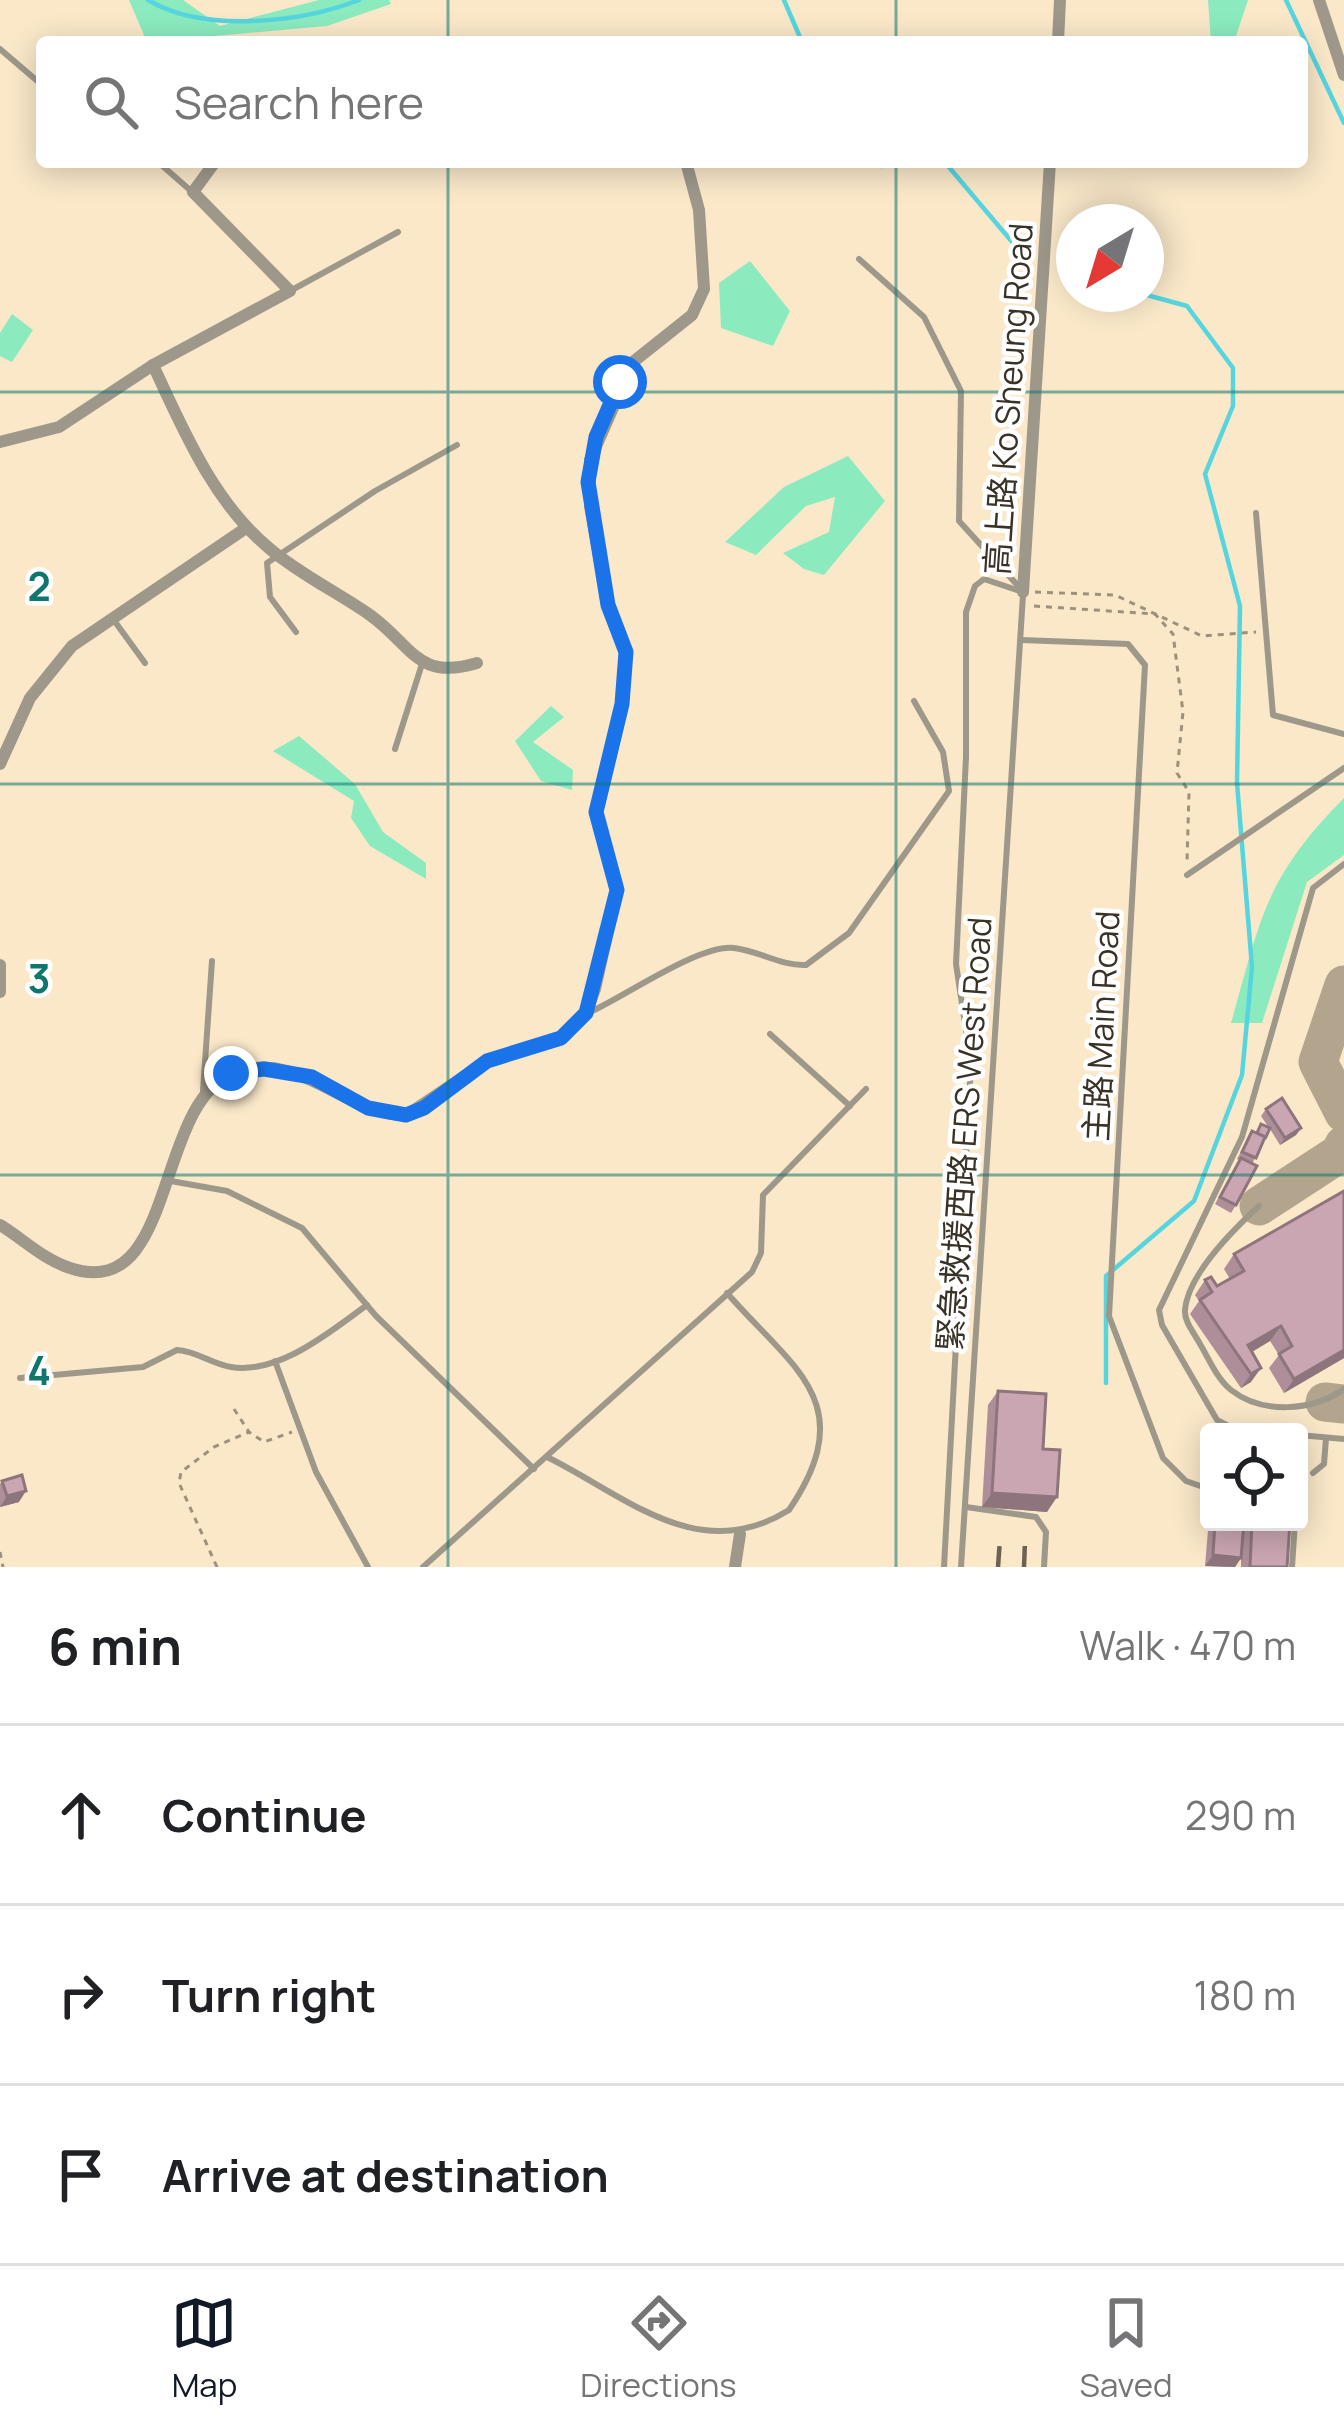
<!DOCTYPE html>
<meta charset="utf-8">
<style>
body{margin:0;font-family:Manrope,"Noto Sans TC",sans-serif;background:#f6f6f6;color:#202124}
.controls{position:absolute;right:36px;bottom:36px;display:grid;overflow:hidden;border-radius:12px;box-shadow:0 6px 30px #0003}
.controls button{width:108px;height:108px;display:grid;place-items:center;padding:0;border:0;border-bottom:3px solid #e0e0e0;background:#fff;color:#202124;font:60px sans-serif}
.compass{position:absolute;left:1056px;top:204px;width:108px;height:108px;border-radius:50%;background:#fff;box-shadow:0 6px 30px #0003;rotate:218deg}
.stop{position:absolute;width:36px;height:36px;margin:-27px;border:9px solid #1a73e8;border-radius:50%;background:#fff}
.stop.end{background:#1a73e8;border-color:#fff;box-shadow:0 3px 12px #0008}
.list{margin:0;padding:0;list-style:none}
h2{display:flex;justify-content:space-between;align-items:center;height:156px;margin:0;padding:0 48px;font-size:51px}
h2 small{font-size:39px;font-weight:400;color:#757577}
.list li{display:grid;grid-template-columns:78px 1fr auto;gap:36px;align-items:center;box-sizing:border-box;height:180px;padding:0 48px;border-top:3px solid #e0e0e0}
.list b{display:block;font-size:45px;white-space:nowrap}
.list em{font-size:39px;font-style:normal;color:#757577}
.icon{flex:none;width:66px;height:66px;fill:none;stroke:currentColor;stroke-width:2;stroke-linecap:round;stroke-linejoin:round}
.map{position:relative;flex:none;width:1344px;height:1567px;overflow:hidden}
.search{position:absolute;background:#fff;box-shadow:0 6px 30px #0003;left:36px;right:36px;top:36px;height:132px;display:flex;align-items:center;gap:30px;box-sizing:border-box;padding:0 42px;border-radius:12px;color:#757577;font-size:45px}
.sheet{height:696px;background:#fff}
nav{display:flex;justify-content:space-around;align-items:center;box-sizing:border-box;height:168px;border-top:3px solid #e0e0e0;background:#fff;font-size:33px;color:#757577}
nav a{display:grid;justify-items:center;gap:6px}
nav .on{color:#111827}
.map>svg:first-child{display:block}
</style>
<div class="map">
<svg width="1344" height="1567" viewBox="0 0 1344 1567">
<rect width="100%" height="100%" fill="#fae8c9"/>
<!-- green -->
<g fill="#8bebbf">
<path d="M129 0H183L220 26 319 0H389L391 4 327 26 147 42Z"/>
<path d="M1208 0H1248L1234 42H1211Z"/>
<path d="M750 261 790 311 773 346 721 328 719 283Z"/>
<path d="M12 314 33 330 12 362 0 356V333Z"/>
<path d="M848 456 885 501 824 575 804 569 783 553 829 532 835 497 806 506 756 555 725 542 784 487Z"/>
<path d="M551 706 564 717 533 742 573 770 572 790 541 781 515 741Z"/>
<path d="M299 736 355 784 383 832 426 863V879L370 846 351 818 354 801 273 751Z"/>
<path d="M1344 798V855L1307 882 1262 1023H1231C1261 918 1264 879 1344 798Z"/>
</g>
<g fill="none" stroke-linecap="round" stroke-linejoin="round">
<!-- stream -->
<g stroke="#56d5df" stroke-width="4.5">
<path d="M148 0C203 33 300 23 359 0"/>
<path d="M784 0 802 42"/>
<path d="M1286 0 1344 123"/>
<path d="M866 162 882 166 900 162"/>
<path d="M916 162 948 166 1013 243"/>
<path d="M1059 261 1074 267"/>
<path d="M1106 1383V1276L1194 1201 1242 1075 1252 967 1237 783 1240 606 1205 474 1233 406V368L1187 306 1143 294"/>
</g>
<!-- taxiway -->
<g stroke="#b3a58d" stroke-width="39">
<path d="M1344 985 1318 1062 1344 1113"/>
<path d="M1259 1206 1340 1153 1344 1145"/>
<path d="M1325 1402 1344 1404"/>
</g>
<!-- path -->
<g stroke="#9e917b" stroke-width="3" stroke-dasharray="6 6" stroke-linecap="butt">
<path d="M1035 592 1115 595 1202 636 1256 632"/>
<path d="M1034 606 1155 614 1173 634 1183 712 1177 773 1189 792 1187 862"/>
<path d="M234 1409 249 1432 264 1442 292 1432"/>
<path d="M0 1552 3 1567"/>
<path d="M217 1567 179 1483 181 1472 214 1447 249 1432"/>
</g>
<!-- lane -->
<g stroke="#9e988b" stroke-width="6">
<path d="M0 49 42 85"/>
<path d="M158 162 190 190"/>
<path d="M859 259 924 317 961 391 959 521 1021 589"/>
<path d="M290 291 398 232"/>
<path d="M1256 513 1273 715 1344 734"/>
<path d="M113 619 145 663"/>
<path d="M296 632 270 597 267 563 375 491 457 445"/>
<path d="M1021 640 1128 644 1145 665 1109 1316 1163 1458 1186 1481 1209 1489"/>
<path d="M395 749 422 664"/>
<path d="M1187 875 1344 768"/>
<path d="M590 1012C624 997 699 944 734 948 760 951 780 966 806 965L849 933 949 791 943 752 914 701"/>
<path d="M770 1034 850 1106"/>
<path d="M203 1091 212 961"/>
<path d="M165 1180 227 1191 302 1228 376 1316 534 1469"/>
<path d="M1259 1206C1234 1229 1188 1274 1185 1310 1184 1322 1195 1334 1200 1344 1209 1359 1217 1379 1231 1390 1263 1415 1313 1411 1344 1389"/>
<path d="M275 1361 316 1472 368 1567"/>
<path d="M20 1378 143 1367 177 1350C197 1351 211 1364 231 1367 279 1375 331 1331 367 1305"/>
<path d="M1274 1432 1230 1427 1217 1420 1162 1325 1159 1310 1242 1137 1313 888 1344 864"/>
<path d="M1299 1435 1344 1439"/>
<path d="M547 1457C625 1495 698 1567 789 1510 862 1402 792 1368 727 1293"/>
<path d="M1313 1473 1324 1464 1326 1438"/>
<path d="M966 1507 1036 1517 1046 1532 1044 1567"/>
<path d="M423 1567 752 1272 761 1253 763 1195 866 1089"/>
<path d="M944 1567 971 1064 956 964 966 757V612L975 586 984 579 1020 591"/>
<path d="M961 1567 1023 595"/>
<path d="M1292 1567 1295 1522"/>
</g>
<!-- street -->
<g stroke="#9e988b" stroke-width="12">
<path d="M1319 0 1344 75"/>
<path d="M1058 42 1060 0"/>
<path d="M153 365C183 430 214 503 270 549 301 575 337 592 370 615 413 646 417 681 477 663"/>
<path d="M0 442 59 427 153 365 290 291 193 192 215 162"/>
<path d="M1023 592 1050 162"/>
<path d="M0 764 30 698 72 646 246 528"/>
<path d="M0 965V992"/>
<path d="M0 1225C23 1239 44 1260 70 1268 178 1304 153 1103 234 1073 299 1048 347 1117 407 1115L487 1061 561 1038 586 1013 595 989 617 890 597 812 623 704 626 652 608 606 590 506V460L633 362 692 315 704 289 699 210 686 162"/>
<path d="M735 1567 740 1534"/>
</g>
<!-- rail -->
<g stroke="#6c6251" stroke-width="4.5" stroke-dasharray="21 21" stroke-linecap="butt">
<path d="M998 1567 1000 1539"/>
<path d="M1024 1567 1025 1541"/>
</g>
</g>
<!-- wall -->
<g fill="#ae8f99">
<path d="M1266 1109 1301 1128 1296 1135 1280 1145 1270 1129 1252 1164 1236 1205 1231 1213 1215 1204 1239 1160 1237 1159 1252 1131 1256 1133 1269 1128 1261 1116Z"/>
<path d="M1234 1254 1344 1358 1284 1393 1269 1368 1279 1355 1270 1341 1252 1352 1251 1382 1241 1388 1190 1314 1199 1301 1195 1295 1205 1280 1217 1286 1230 1279 1224 1269Z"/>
<path d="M998 1391 1043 1449 1047 1512 982 1507 988 1405Z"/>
<path d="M2 1481 19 1502 0 1507V1484Z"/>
<path d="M1209 1518V1522H1290L1287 1567H1241V1558L1235 1567 1205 1566Z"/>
</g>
<!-- shaded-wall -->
<g fill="#8d747d">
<path d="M1301 1128 1296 1135 1280 1145 1285 1138Z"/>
<path d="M1281 1326 1270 1341 1238 1360 1248 1345Z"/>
<path d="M1344 1350V1358L1284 1393 1294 1379Z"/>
<path d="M1261 1368 1251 1382 1241 1388 1251 1374Z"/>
<path d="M26 1491 19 1502 0 1507 7 1496Z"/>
<path d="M992 1493 1057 1497 1047 1512 982 1507Z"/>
<path d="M1213 1555 1241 1558 1235 1567 1205 1566Z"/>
</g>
<!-- building -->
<g fill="#caa6b2" stroke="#8d747d" stroke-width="3">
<path d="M1282 1098 1301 1128 1285 1138 1266 1109Z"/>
<path d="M1261 1124 1270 1128 1265 1139V1137L1257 1133Z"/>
<path d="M1252 1131 1265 1137 1256 1158 1242 1152Z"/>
<path d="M1241 1158 1257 1166 1236 1205 1220 1197Z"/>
<path d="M1344 1191V1350L1294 1379 1279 1354 1292 1346 1281 1326 1248 1345 1261 1368 1251 1374 1200 1300 1212 1292 1205 1280 1211 1277 1217 1286 1244 1271 1234 1254Z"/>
<path d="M998 1391 1046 1394 1043 1449 1060 1450 1057 1497 992 1493Z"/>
<path d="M22 1475 26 1491 7 1496 2 1481Z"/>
<path d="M1215 1522H1244L1241 1558 1213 1555Z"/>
<path d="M1252 1522H1290L1287 1567H1250Z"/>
</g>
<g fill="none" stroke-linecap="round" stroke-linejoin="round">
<!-- route -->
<path stroke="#1a73e8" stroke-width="15" d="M231 1073 264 1069 312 1077 368 1108 406 1115 424 1108 487 1061 561 1038 586 1013 617 890 596 812 622 704 626 652 608 605 588 482 596 437 620 382"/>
</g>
<!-- grid -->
<path fill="none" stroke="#0f766e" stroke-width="3" stroke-opacity="0.55" d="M448 0V42M896 0V42M448 162V1567M896 162V1567M0 392H1344M0 784H1344M0 1175H1344"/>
<g text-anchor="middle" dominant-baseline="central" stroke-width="9" stroke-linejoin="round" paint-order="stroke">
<!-- street labels -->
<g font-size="33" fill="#393226" stroke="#fff">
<text transform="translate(1008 399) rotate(-86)">高上路 Ko Sheung Road</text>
<text transform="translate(1101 1026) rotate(-87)">主路 Main Road</text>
<text transform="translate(964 1134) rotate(-86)">緊急救援西路 ERS West Road</text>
</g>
</g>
<g font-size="39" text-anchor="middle" font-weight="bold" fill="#0f766e" stroke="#fff" stroke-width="9" stroke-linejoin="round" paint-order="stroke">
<text x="39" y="601">2</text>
<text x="39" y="993">3</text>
<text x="39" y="1385">4</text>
</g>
</svg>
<div class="controls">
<button><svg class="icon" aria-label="locate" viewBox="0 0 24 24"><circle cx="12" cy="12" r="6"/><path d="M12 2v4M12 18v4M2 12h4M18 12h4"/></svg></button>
</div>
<svg class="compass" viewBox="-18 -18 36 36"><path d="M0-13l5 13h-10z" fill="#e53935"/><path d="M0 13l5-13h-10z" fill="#757577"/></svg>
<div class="stop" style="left:620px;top:382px"></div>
<div class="stop end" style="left:231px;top:1073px"></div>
<div class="search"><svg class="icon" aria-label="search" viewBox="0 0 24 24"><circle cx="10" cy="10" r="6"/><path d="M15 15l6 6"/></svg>Search here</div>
</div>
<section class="sheet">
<h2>6 min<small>Walk · 470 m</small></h2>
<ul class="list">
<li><svg class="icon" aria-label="ahead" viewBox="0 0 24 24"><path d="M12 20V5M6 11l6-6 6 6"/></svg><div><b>Continue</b></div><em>290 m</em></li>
<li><svg class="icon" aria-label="right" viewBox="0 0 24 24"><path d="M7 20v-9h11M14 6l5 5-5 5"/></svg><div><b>Turn right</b></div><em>180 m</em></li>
<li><svg class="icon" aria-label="arrive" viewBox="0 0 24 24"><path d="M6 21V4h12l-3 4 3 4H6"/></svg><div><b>Arrive at destination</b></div></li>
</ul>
</section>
<nav>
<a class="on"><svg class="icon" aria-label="map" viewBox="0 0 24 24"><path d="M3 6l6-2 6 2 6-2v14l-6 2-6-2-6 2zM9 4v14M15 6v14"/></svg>Map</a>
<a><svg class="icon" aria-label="directions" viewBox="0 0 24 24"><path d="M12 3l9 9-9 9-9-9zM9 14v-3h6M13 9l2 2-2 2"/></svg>Directions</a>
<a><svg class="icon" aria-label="saved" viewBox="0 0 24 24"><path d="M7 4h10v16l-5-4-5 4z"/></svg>Saved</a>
</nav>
